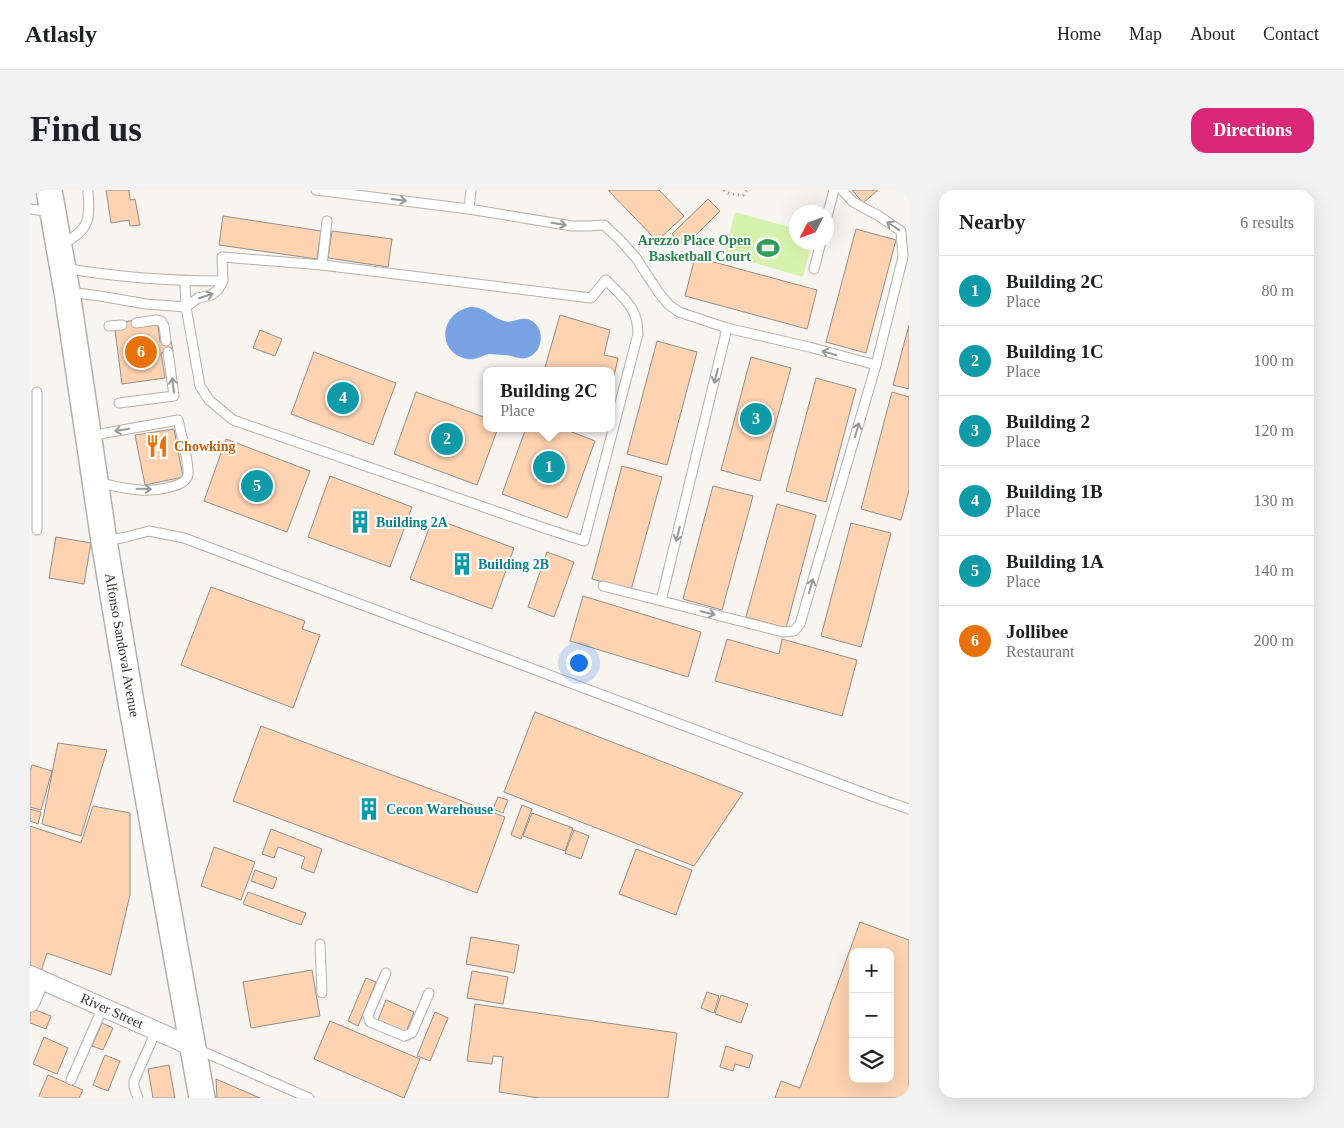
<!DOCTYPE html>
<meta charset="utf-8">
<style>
body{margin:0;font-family:Georgia,serif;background:#f2f2f2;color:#202124}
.controls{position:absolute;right:15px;bottom:15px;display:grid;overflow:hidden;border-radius:10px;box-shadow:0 5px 20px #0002}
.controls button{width:45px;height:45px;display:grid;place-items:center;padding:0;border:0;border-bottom:1px solid #e0e0e0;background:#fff;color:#202124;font:25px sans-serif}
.compass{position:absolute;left:759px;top:15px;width:45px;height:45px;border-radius:50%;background:#fff;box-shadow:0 5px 20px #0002;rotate:228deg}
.you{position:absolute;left:548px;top:472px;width:18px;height:18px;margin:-12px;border:4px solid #fff;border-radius:50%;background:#1a73e8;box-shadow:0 0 0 8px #1a73e833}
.badge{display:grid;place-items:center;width:32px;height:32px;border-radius:50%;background:#db2777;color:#fff;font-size:16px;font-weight:700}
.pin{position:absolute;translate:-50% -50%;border:2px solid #fff;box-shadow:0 1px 5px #0006}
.popup{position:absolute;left:453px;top:177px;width:132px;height:65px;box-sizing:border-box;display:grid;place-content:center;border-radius:10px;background:#fff;filter:drop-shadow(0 1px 4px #0005);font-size:16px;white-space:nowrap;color:#757577}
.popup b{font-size:19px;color:#202124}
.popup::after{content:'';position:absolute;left:50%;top:100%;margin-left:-10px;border:10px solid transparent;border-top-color:#fff}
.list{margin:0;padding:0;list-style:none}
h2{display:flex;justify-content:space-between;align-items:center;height:65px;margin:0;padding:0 20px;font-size:21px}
h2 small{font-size:16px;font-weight:400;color:#757577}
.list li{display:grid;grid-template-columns:32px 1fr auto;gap:15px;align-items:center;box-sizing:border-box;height:70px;padding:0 20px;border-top:1px solid #e0e0e0}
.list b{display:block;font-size:19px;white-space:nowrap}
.list p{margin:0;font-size:16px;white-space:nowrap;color:#757577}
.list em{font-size:16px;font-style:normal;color:#757577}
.icon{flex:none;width:28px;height:28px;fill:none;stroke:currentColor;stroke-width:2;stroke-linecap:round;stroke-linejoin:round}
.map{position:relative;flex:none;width:879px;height:908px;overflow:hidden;border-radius:15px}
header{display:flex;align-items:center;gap:30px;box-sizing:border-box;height:70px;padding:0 25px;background:#fff;border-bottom:1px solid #e0e0e0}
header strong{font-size:24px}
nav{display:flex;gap:28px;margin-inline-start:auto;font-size:18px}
.intro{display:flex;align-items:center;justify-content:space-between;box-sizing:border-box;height:120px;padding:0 30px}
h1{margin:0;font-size:35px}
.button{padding:12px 22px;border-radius:15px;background:#db2777;color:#fff;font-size:18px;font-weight:700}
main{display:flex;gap:30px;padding:0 30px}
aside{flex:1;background:#fff;border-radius:15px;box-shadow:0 5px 20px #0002}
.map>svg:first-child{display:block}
</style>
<header>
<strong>Atlasly</strong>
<nav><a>Home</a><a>Map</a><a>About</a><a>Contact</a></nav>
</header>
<div class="intro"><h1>Find us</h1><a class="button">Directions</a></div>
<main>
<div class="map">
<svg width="879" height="908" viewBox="0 0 879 908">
<rect width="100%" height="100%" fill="#f8f4f0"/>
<!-- green -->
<path fill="#d7f1af" d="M705 22 766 39V52L782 53 773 87 694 64Z"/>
<!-- water -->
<path fill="#79a2e5" d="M440 117C445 117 450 118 454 120 461 124 466 129 474 131 483 134 489 126 500 130 516 137 514 163 496 168 489 170 482 165 474 165 469 165 464 164 459 164 450 166 444 172 433 168 406 159 411 123 440 117Z"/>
<!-- building -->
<g fill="#fdd3b1" stroke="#928e8b" fill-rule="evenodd">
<path d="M76 0H99L100 10 105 9 110 35 100 36 99 30 81 33Z"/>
<path d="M578 0H629L654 26 627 51Z"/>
<path d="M822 0H848L833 13Z"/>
<path d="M678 9 690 21 654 57 642 44Z"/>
<path d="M193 26 291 41 287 69 189 55Z"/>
<path d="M826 39 866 50 836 163 796 152Z"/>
<path d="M302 41 362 49 358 77 298 68Z"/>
<path d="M665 67 787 100 777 139 655 106Z"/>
<path d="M530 125 580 140 574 165 588 168 582 196V181H514Z"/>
<path d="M106 130 107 137 128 135 130 152 141 150 143 161 131 163 135 188 92 194 85 140 92 139V132Z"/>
<path d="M879 135V199L863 195Z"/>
<path d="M230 140 252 149 245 166 223 158Z"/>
<path d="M627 151 667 162 637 275 597 264Z"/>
<path d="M284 162 366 193 343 255 261 224Z"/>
<path d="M721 167 761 178 730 291 691 280Z"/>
<path d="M786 188 826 199 796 312 756 301Z"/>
<path d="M386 202 456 228V238H468L447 295 364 264Z"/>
<path d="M862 202 879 207V300L871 330 831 319Z"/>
<path d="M496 238H532L565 251 537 328 472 304Z"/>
<path d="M144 239 153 287 115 295 105 245Z"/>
<path d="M196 249 280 281 257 342 174 311Z"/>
<path d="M592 276 632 287 601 400 562 389Z"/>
<path d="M300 286 382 317 360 377 278 347Z"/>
<path d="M683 296 723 306 692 420 653 409Z"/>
<path d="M747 314 786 325 756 438 716 427Z"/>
<path d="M403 328 484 358 462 419 380 389Z"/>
<path d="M821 333 861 343 831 457 791 446Z"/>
<path d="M26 347 61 353 54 394 19 388Z"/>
<path d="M517 362 544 372 524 427 498 417Z"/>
<path d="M181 397 275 431 272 439 290 445 263 518 151 475Z"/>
<path d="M553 406 671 442 658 487 540 451Z"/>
<path d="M697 449 749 464 752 449 827 470 812 526 685 491Z"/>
<path d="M505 522 713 603 664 676 474 602Z"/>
<path d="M231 536 475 627 447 703 203 611Z"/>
<path d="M28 553 77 560 51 646 12 634Z"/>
<path d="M2 575 22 581 11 620 0 617V581Z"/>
<path d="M468 607 478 610 473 623 463 619Z"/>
<path d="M492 615 502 619 491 649 481 645Z"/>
<path d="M63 616 100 623V705L81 785 17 763 11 781 0 775V636L51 653Z"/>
<path d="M0 619 11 622 8 634 0 631Z"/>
<path d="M502 623 543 638 535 661 493 646Z"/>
<path d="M241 639 292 659 284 683 271 678 275 667 248 657 244 668 232 664Z"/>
<path d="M544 640 559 646 551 669 535 663Z"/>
<path d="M184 657 225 672 211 710 171 696Z"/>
<path d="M606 659 662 680 646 725 589 704Z"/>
<path d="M225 680 247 688 243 699 221 691Z"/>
<path d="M218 702 276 723 271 735 213 714Z"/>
<path d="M830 732 879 750V908H745L751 891 770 898ZM823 762H860V889H823Z"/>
<path d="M441 747 489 755 484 783 436 774Z"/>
<path d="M282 780 290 826 221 838 213 792Z"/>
<path d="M442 781 478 787 473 814 437 808Z"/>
<path d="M336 788 346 792 328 836 318 831Z"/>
<path d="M677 802 689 806 684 823 671 818Z"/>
<path d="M691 805 718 814 711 833 685 824Z"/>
<path d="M356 810 384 822 376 842 348 830Z"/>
<path d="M445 814 647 843 638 908H509L469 902 473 867 463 866 462 874 437 871Z"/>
<path d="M0 818 21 826 16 839 0 833Z"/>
<path d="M405 822 418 828 400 871 387 866Z"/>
<path d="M300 831 390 869 374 908 284 869Z"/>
<path d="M72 833 83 838 73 860 62 856Z"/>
<path d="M14 847 38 858 27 884 3 874Z"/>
<path d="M696 856 723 865 719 878 705 874 703 881 690 877Z"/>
<path d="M75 865 90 871 78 901 63 895Z"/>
<path d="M139 875 145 908H123L118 879Z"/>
<path d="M18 885 53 900 49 908H8Z"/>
<path d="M186 889 230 908H187Z"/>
</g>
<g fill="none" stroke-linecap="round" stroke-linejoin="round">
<defs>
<g id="lane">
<path d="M286 0 439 19 542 36H559L574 35 591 51 606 68 629 103 639 115 649 122 697 138 779 157 846 175"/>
<path d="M0 19 22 22"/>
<path d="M439 19 441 0"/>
<path d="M796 30 804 0"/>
<path d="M31 55C60 39 60 31 58 0"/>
<path d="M292 75 297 31"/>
<path d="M34 78C85 87 142 91 193 91"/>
<path d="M784 79 791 52"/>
<path d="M39 102 70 106 116 114 156 117 168 108 181 105 188 100 193 91 192 67 292 75 561 108 576 90C593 108 608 117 608 144L554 351 517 339 203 230 179 210 170 196 156 117 155 91"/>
<path d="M106 133 126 130 131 131 134 136 136 151"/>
<path d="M79 136 92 135"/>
<path d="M89 213 144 206 138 162"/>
<path d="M59 246 148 230C151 244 159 271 158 284 157 298 122 301 110 300 96 299 82 295 68 293"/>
<path d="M7 340V202"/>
<path d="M75 351 96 347 119 341 154 348 839 605 879 619"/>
<path d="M573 396 753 442 764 441 770 434 846 175 873 67 871 41 849 26 823 12 812 0"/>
<path d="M631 411 697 138"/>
<path d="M290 754 292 803"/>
<path d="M356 783 338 825 340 832 374 846 382 843 399 803"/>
<path d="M167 859 279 908"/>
<path d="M41 890 73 817"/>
<path d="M108 908 104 897V891L126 841"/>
</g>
<g id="street">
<path d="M0 785 163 857"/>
<path d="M0 813 10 789"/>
</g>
<path id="secondary" d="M19 0 37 102 74 351 101 512 172 908"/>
</defs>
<!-- lane casing -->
<use href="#lane" stroke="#b4b0ad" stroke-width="11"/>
<!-- street casing -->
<use href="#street" stroke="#b4b0ad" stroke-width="20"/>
<!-- secondary casing -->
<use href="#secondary" stroke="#b4b0ad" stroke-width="28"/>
<!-- path -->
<path stroke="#95928f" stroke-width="3" stroke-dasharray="1 4" stroke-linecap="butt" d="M694 0C699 5 706 5 713 5L717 0"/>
<!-- lane -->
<use href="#lane" stroke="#fff" stroke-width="9"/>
<!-- street -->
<use href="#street" stroke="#fff" stroke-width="18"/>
<!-- secondary -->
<use href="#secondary" stroke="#fff" stroke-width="25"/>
</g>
<!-- one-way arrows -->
<defs><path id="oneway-shaft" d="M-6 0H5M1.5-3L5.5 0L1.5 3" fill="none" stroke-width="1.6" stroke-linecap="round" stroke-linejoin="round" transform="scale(1.25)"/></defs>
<g stroke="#999898">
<use href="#oneway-shaft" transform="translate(369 10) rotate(7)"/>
<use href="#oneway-shaft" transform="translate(529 34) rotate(9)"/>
<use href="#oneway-shaft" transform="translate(863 36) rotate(-146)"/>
<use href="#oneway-shaft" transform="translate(176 106) rotate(-18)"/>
<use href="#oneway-shaft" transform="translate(799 163) rotate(-165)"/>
<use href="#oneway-shaft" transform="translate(686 186) rotate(104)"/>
<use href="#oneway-shaft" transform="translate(143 195) rotate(-98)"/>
<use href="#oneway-shaft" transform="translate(92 240) rotate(170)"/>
<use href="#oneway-shaft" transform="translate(827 240) rotate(-74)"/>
<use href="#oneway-shaft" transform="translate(114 299) rotate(1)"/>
<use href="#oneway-shaft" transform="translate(648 344) rotate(104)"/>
<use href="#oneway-shaft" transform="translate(781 396) rotate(-74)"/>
<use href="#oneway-shaft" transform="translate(678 423) rotate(14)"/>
</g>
<!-- icons -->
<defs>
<symbol id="stadium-bare" viewBox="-9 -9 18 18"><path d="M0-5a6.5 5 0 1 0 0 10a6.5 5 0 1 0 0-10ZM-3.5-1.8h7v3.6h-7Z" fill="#2e9e5b" stroke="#fff" stroke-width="2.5" paint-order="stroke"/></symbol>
<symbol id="restaurant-bare" viewBox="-9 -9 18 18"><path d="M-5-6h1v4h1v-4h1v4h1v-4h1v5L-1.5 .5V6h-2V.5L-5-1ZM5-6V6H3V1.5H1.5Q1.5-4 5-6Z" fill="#e8710a" stroke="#fff" stroke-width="2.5" paint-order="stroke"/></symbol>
<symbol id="building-bare" viewBox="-9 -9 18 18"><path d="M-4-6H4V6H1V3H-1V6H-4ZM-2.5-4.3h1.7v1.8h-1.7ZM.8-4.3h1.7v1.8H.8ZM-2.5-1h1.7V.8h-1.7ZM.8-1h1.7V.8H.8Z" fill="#0f9aa8" stroke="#fff" stroke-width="2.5" paint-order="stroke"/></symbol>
</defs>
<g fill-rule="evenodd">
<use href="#stadium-bare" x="722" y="42" width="32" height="32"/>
<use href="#restaurant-bare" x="111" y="240" width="32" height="32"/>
<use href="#building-bare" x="314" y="316" width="32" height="32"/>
<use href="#building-bare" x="416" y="358" width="32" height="32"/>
<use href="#building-bare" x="323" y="603" width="32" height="32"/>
</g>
<g text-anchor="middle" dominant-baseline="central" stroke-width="4" stroke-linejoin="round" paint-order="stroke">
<!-- leisure labels -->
<g font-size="14" font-weight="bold" fill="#27864d" stroke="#fff" text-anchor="end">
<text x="721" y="50">Arezzo Place Open<tspan x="721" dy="16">Basketball Court</tspan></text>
</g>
<!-- food labels -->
<g font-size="14" font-weight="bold" fill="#c56008" stroke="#fff" text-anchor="start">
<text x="144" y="256">Chowking</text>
</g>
<!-- culture labels -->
<g font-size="14" font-weight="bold" fill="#0d838f" stroke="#fff" text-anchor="start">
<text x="346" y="332">Building 2A</text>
<text x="448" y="374">Building 2B</text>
<text x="356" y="619">Cecon Warehouse</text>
</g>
<!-- street labels -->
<g font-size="14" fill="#333130" stroke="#fff">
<text transform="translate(92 455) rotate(80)">Alfonso Sandoval Avenue</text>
<text transform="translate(82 821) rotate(24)">River Street</text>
</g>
</g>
</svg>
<div class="controls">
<button>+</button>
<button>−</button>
<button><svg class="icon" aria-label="layers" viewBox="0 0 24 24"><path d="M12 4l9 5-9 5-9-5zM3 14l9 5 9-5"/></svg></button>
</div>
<svg class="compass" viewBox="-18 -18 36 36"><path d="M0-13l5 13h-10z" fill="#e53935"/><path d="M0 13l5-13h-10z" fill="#757577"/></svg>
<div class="you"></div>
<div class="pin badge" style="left:519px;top:277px;background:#0f9aa8">1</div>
<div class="popup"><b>Building 2C</b>Place</div>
<div class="pin badge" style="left:417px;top:249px;background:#0f9aa8">2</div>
<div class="pin badge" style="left:726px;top:229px;background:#0f9aa8">3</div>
<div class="pin badge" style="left:313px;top:208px;background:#0f9aa8">4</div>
<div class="pin badge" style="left:227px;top:296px;background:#0f9aa8">5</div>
<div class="pin badge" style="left:111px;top:162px;background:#e8710a">6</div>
</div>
<aside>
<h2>Nearby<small>6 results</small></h2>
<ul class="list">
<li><span class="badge" style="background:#0f9aa8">1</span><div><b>Building 2C</b><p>Place</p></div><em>80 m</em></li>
<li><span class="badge" style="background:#0f9aa8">2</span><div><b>Building 1C</b><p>Place</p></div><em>100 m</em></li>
<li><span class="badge" style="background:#0f9aa8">3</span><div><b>Building 2</b><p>Place</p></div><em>120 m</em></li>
<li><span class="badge" style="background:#0f9aa8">4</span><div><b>Building 1B</b><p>Place</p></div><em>130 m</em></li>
<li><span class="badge" style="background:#0f9aa8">5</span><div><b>Building 1A</b><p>Place</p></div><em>140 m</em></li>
<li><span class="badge" style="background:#e8710a">6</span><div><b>Jollibee</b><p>Restaurant</p></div><em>200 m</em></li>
</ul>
</aside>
</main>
